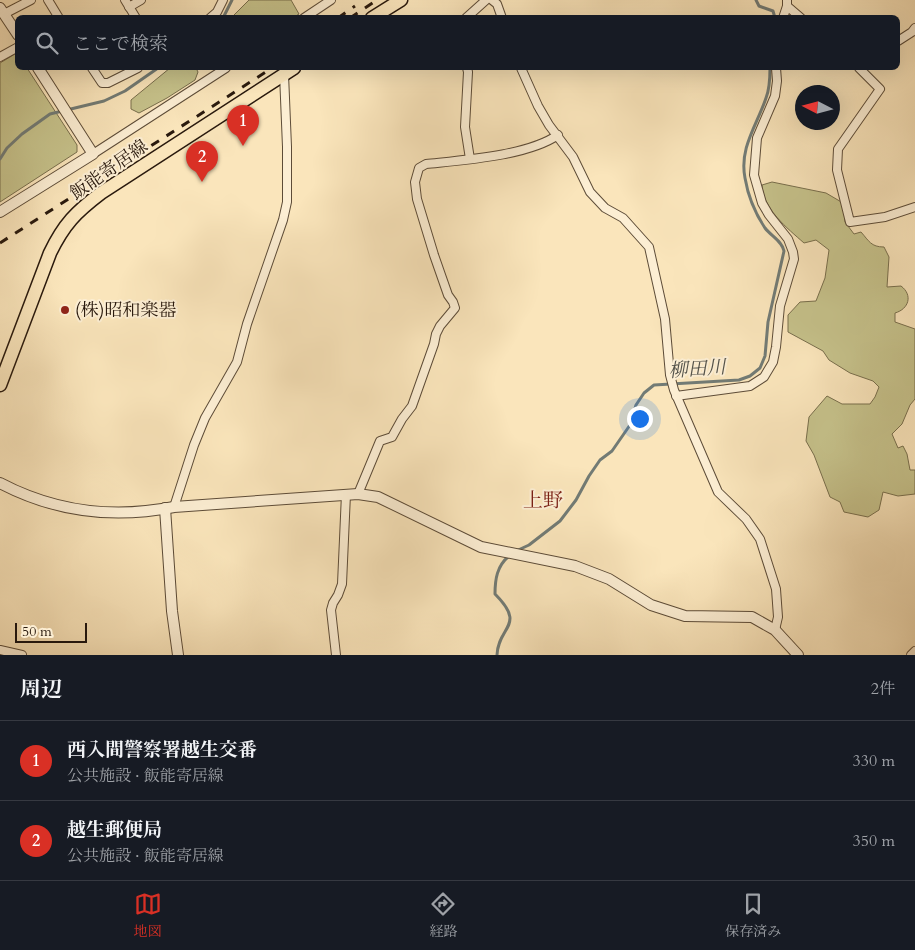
<!DOCTYPE html>
<html lang="ja">
<meta charset="utf-8">
<style>
body{margin:0;font-family:Cardo,"Noto Serif JP",serif;background:#20242c;color:#f1f3f6}
.compass{position:absolute;left:795px;top:85px;width:45px;height:45px;border-radius:50%;background:#171b24;box-shadow:0 5px 20px #0002;rotate:276deg}
.scale{position:absolute;left:15px;bottom:12px;width:72px;box-sizing:border-box;padding-left:5px;border:2px solid #29190d;border-top:0;font-size:14px;line-height:18px;white-space:nowrap;color:#29190d;-webkit-text-stroke:4px #fceed3;paint-order:stroke}
.you{position:absolute;left:639px;top:418px;width:18px;height:18px;margin:-12px;border:4px solid #fff;border-radius:50%;background:#1a73e8;box-shadow:0 0 0 8px #1a73e833}
.badge{display:grid;place-items:center;width:32px;height:32px;border-radius:50%;background:#d93025;color:#fff;font-size:16px;font-weight:700}
.pin{position:absolute;translate:-50% -41px;filter:drop-shadow(0 1px 2px #0008)}
.pin::after{content:'';position:absolute;top:26px;width:18px;height:15px;background:inherit;clip-path:polygon(0 0,100% 0,50% 100%)}
.list{margin:0;padding:0;list-style:none}
h2{display:flex;justify-content:space-between;align-items:center;height:65px;margin:0;padding:0 20px;font-size:21px}
h2 small{font-size:16px;font-weight:400;color:#9ea1a6}
.list li{display:grid;grid-template-columns:32px 1fr auto;gap:15px;align-items:center;box-sizing:border-box;height:80px;padding:0 20px;border-top:1px solid #363941}
.list b{display:block;font-size:19px;white-space:nowrap}
.list p{margin:0;font-size:16px;white-space:nowrap;color:#9ea1a6}
.list em{font-size:16px;font-style:normal;color:#9ea1a6}
.icon{flex:none;width:28px;height:28px;fill:none;stroke:currentColor;stroke-width:2;stroke-linecap:round;stroke-linejoin:round}
.map{position:relative;flex:none;width:915px;height:655px;overflow:hidden}
.search{position:absolute;background:#171b24;box-shadow:0 5px 20px #0002;left:15px;right:15px;top:15px;height:55px;display:flex;align-items:center;gap:12px;box-sizing:border-box;padding:0 18px;border-radius:8px;color:#9ea1a6;font-size:19px}
.sheet{height:225px;background:#171b24}
nav{display:flex;justify-content:space-around;align-items:center;box-sizing:border-box;height:70px;border-top:1px solid #363941;background:#171b24;font-size:14px;color:#9ea1a6}
nav a{display:grid;justify-items:center;gap:2px}
nav .on{color:#d93025}
.map>svg:first-child{display:block}
</style>
<div class="map">
<svg width="915" height="655" viewBox="0 0 915 655">
<rect width="100%" height="100%" fill="#fae5bb"/>
<filter id="stains"><feTurbulence type="fractalNoise" baseFrequency=".004" numOctaves="4"/><feColorMatrix values="0 0 0 0 .2 0 0 0 0 .09 0 0 0 0 .02 0 0 0 .5 -.17"/></filter>
<radialGradient id="worn" r=".72"><stop offset=".6" stop-color="#630" stop-opacity="0"/><stop offset="1" stop-color="#630" stop-opacity=".3"/></radialGradient>
<!-- green -->
<g fill="#c6c28b" stroke="#786e4c">
<path d="M249 0H291L299 14 294 17H232Z"/>
<path d="M15 54H17L18 68H27L77 145V152L0 202V63Z"/>
<path d="M170 68H196L198 72 195 80 167 98 139 113 131 109V100Z"/>
<path d="M772 182 826 193 843 203 845 222 854 234 861 232C869 241 871 247 884 247L889 257 887 287 901 286C913 295 909 309 895 313V322L915 329V399L910 405 902 424 892 434 898 448 903 446 907 454 910 470H915V494L898 496 883 492 879 510 868 517 844 512 840 502 830 497 814 455 806 441 809 417 827 396 842 404H870L875 397 879 387 873 381 850 373 829 360 823 351 788 332V315L800 302 816 301 825 278 829 250 816 240 804 243C787 228 763 209 762 185Z"/>
</g>
<g fill="none" stroke-linecap="round" stroke-linejoin="round">
<!-- stream -->
<g stroke="#727b75" stroke-width="3">
<path d="M756 0 759 6 773 11 775 18"/>
<path d="M223 18 232 0"/>
<path d="M0 159 7 148 22 134 50 114 104 101 125 91 158 68"/>
<path d="M516 551 529 545 560 521 576 500 589 476 600 460 612 451 630 425 636 405 644 393 654 385 739 380 750 376 760 368 765 356 768 322 784 251C782 241 771 236 765 228 755 213 748 196 745 178 739 148 757 125 766 98 770 88 770 78 770 68"/>
<path d="M497 655C498 626 527 626 495 594 495 579 497 566 509 556"/>
</g>
<defs>
<g id="minor">
<path d="M48 0 59 18"/>
<path d="M125 0 136 18"/>
<path d="M492 0 497 4 502 18"/>
<path d="M787 0V6L801 18"/>
<path d="M129 7 141 0"/>
<path d="M4 14 31 0"/>
<path d="M210 18 217 12 223 0"/>
<path d="M304 18 331 0"/>
<path d="M466 18 486 0"/>
<path d="M783 18 787 6"/>
<path d="M898 41 912 32 915 28"/>
<path d="M0 57 18 47"/>
<path d="M92 68 102 83H108L138 68"/>
<path d="M467 68 468 72 465 127 470 159"/>
<path d="M521 68 538 106 549 125 573 157 590 192 605 208 623 218 649 247 665 319 670 375 674 390 718 492 746 519 760 539 776 589 778 617 775 630"/>
<path d="M859 68 880 89 838 149 837 170 850 222 885 217 915 207"/>
<path d="M93 154 226 68"/>
<path d="M676 396 750 386 764 377 773 362 776 347 780 306 794 259 793 252 788 239 769 215 762 203 754 175 757 138 775 96 777 81 776 68"/>
<path d="M358 494 380 441 392 437 402 419 412 406 434 344 436 334 440 326 455 308 453 302 448 295 434 255 417 199 415 182 419 168 426 164C464 160 527 156 558 135"/>
<path d="M174 507 194 445 205 418 237 362 247 324 283 220 287 202V147L284 74"/>
<path d="M0 650 22 655"/>
<path d="M336 655 331 610 333 603 338 595 342 584 346 494"/>
<path d="M911 655 915 651"/>
</g>
<g id="tertiary">
<path d="M0 8 18 35"/>
<path d="M0 212 93 154 38 68"/>
<path d="M0 483C55 512 113 519 174 507L358 494 378 497 481 547 575 566 609 579 651 605 685 616 752 617 775 630 798 655"/>
<path d="M165 508 172 611 178 655"/>
</g>
<g id="primary">
<path d="M372 18 401 0"/>
<path d="M0 385 50 253C64 224 76 212 101 193L294 68"/>
</g>
</defs>
<!-- minor casing -->
<use href="#minor" stroke="#5d4c38" stroke-width="10"/>
<!-- tertiary casing -->
<use href="#tertiary" stroke="#5d4c38" stroke-width="12"/>
<!-- primary casing -->
<use href="#primary" stroke="#29190d" stroke-width="15"/>
<!-- minor -->
<use href="#minor" stroke="#fceed3" stroke-width="8"/>
<!-- tertiary -->
<use href="#tertiary" stroke="#fceed3" stroke-width="10"/>
<!-- primary -->
<use href="#primary" stroke="#fae5bb" stroke-width="12"/>
<!-- rail -->
<g stroke="#29190d" stroke-width="3" stroke-dasharray="9 9" stroke-linecap="butt">
<path d="M338 18 355 6"/>
<path d="M350 18 377 0"/>
<path d="M0 243 272 68"/>
</g>
</g>
<!-- markers -->
<circle fill="#8f2418" stroke="#fceed3" stroke-width="2" cx="65" cy="310" r="5"/>
<g text-anchor="middle" dominant-baseline="central" stroke-width="4" stroke-linejoin="round" paint-order="stroke">
<!-- street labels -->
<g font-size="18" fill="#29190d" stroke="#fceed3">
<text transform="translate(109 170) rotate(-35)">飯能寄居線</text>
</g>
<!-- poi labels -->
<g font-size="18" fill="#29190d" stroke="#fceed3" text-anchor="start">
<text x="75" y="310">(株)昭和楽器</text>
</g>
<!-- water labels -->
<g font-size="19" font-style="italic" fill="#53524a" stroke="#fceed3">
<text transform="translate(697 369) rotate(-4)">柳田川</text>
</g>
<!-- quarter labels -->
<g font-size="20" fill="#7a1f14" stroke="#fceed3">
<text x="543" y="500">上野</text>
</g>
</g>
<rect width="100%" height="100%" filter="url(#stains)"/>
<rect width="100%" height="100%" fill="url(#worn)"/>
</svg>
<svg class="compass" viewBox="-18 -18 36 36"><path d="M0-13l5 13h-10z" fill="#e53935"/><path d="M0 13l5-13h-10z" fill="#9ea1a6"/></svg>
<div class="scale">50 m</div>
<div class="you"></div>
<div class="pin badge" style="left:243px;top:146px">1</div>
<div class="pin badge" style="left:202px;top:182px">2</div>
<div class="search"><svg class="icon" aria-label="search" viewBox="0 0 24 24"><circle cx="10" cy="10" r="6"/><path d="M15 15l6 6"/></svg>ここで検索</div>
</div>
<section class="sheet">
<h2>周辺<small>2件</small></h2>
<ul class="list">
<li><span class="badge">1</span><div><b>西入間警察署越生交番</b><p>公共施設 · 飯能寄居線</p></div><em>330 m</em></li>
<li><span class="badge">2</span><div><b>越生郵便局</b><p>公共施設 · 飯能寄居線</p></div><em>350 m</em></li>
</ul>
</section>
<nav>
<a class="on"><svg class="icon" aria-label="map" viewBox="0 0 24 24"><path d="M3 6l6-2 6 2 6-2v14l-6 2-6-2-6 2zM9 4v14M15 6v14"/></svg>地図</a>
<a><svg class="icon" aria-label="directions" viewBox="0 0 24 24"><path d="M12 3l9 9-9 9-9-9zM9 14v-3h6M13 9l2 2-2 2"/></svg>経路</a>
<a><svg class="icon" aria-label="saved" viewBox="0 0 24 24"><path d="M7 4h10v16l-5-4-5 4z"/></svg>保存済み</a>
</nav>
